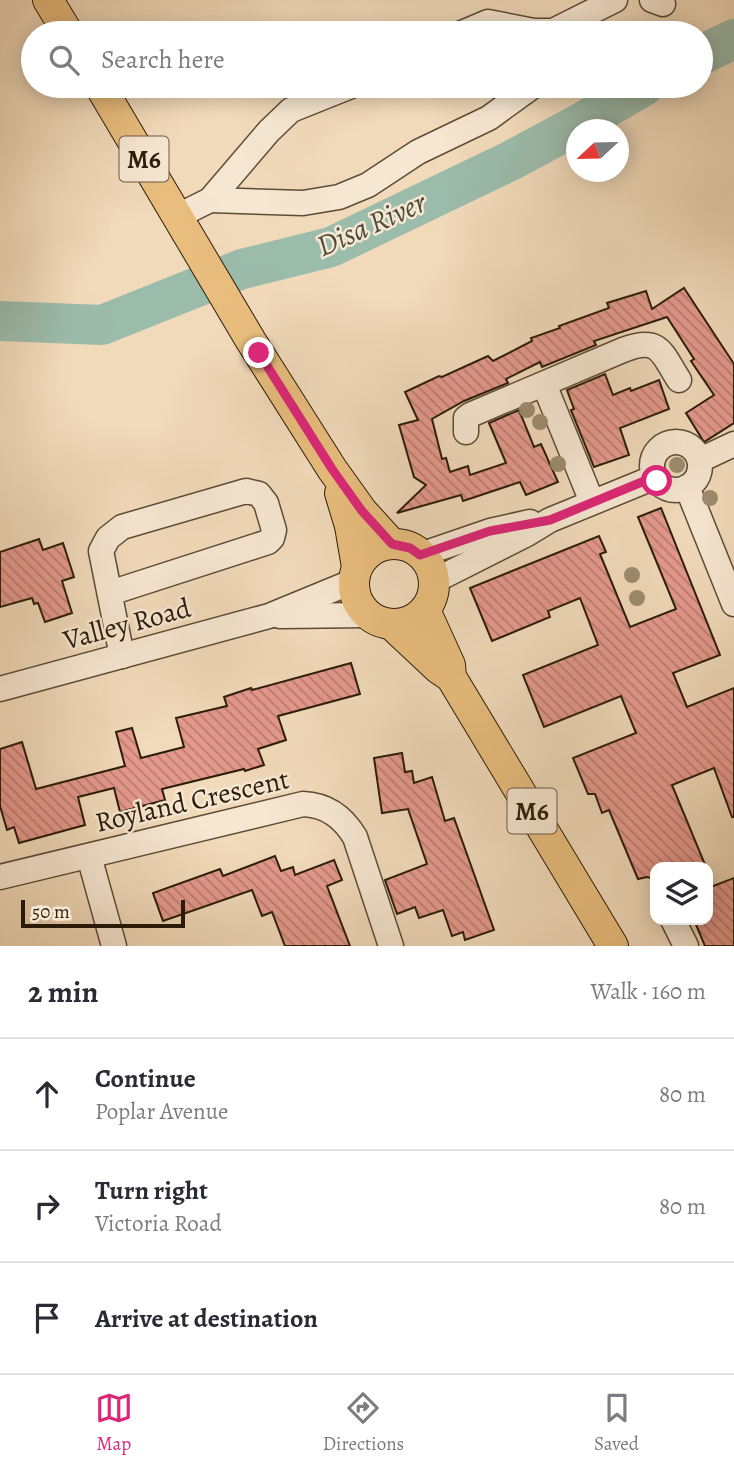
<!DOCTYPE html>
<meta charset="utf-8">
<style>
body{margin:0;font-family:Alegreya,serif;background:#f7f7f7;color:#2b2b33}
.controls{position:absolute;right:21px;bottom:21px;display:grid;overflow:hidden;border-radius:14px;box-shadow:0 4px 18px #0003}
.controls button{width:63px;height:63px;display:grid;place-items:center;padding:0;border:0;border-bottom:2px solid #e1e1e2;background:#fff;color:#2b2b33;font:35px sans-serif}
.compass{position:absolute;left:566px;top:119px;width:63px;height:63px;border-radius:50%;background:#fff;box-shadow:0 4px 18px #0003;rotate:248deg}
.scale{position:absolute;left:21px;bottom:18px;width:164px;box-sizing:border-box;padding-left:7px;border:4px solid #2b1c0a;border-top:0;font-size:19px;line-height:24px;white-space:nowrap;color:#2b1c0a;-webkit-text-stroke:5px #f6e7d2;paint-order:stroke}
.stop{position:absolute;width:21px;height:21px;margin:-16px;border:5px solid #db2777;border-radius:50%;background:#fff}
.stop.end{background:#db2777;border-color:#fff;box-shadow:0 2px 7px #0008}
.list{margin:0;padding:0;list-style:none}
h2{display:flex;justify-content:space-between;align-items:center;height:91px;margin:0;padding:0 28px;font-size:30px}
h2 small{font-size:23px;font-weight:400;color:#7c7c81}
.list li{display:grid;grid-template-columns:46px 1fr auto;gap:21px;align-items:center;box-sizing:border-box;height:112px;padding:0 28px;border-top:2px solid #e1e1e2}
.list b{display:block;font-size:26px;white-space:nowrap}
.list p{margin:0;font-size:23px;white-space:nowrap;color:#7c7c81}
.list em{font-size:23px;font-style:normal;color:#7c7c81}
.icon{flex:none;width:38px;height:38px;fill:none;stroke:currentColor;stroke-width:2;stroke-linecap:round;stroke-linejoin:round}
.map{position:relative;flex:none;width:734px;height:946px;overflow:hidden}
.search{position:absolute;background:#fff;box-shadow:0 4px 18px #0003;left:21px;right:21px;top:21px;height:77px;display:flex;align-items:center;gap:18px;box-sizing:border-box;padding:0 24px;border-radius:38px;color:#7c7c81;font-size:26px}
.sheet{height:427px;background:#fff}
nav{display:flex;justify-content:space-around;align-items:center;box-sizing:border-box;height:98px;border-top:2px solid #e1e1e2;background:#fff;font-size:19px;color:#7c7c81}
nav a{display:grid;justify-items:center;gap:4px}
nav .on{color:#db2777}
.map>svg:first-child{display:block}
</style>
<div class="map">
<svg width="734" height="946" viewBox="0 0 734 946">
<defs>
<pattern id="building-back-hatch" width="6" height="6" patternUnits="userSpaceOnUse" patternTransform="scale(1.75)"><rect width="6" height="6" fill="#e5998d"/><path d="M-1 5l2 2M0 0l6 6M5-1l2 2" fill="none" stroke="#ba7c71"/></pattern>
</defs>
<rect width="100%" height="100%" fill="#f1daba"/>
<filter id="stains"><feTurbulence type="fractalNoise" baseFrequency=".00286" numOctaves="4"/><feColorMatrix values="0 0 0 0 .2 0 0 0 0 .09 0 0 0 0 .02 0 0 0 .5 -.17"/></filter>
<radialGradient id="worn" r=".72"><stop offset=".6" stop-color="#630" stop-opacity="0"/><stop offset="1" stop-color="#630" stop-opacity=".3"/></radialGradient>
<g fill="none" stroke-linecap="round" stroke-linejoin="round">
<!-- river -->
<g stroke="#9bbbab" stroke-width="40">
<path d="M701 55 734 39"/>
<path d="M0 321 102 325 242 269 331 247 510 161 579 124 644 86"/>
</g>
</g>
<!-- building -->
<g fill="url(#building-back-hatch)" stroke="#2b1c0a" stroke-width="2">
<path d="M684 288 734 364V423L704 442 686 413 714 395 691 361 694 359 667 317 594 341 596 345 542 367 540 362 506 379 508 383 464 401 432 419 442 459 446 458 450 472 468 466 470 475 506 463 489 423 519 410 534 447 541 444 558 482 526 495 520 482 463 501 461 495 397 513 426 485 414 477 399 425 418 420 405 392 439 376 442 377 488 356 493 361 532 341 531 338 560 328 559 326 609 308 607 303 646 291 652 309Z"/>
<path d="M605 374 613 395 630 388 631 391 659 380 669 409 620 428 629 455 594 467 571 410 574 409 567 390Z"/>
<path d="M661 508 720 655 673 673 687 707 734 688V817H732L714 768 672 785 706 867H655V879L647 877 638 879 609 810 602 813 595 794H588L573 758 636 733 621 696 544 727 523 675 598 645 580 598 548 611 550 617 492 641 470 588 599 536 606 552 600 554 630 627 676 609 638 517Z"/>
<path d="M39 539 43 550 63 543 74 577 62 581 72 613 45 622 38 603 34 604 32 598 0 607V552Z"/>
<path d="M351 663 360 694 278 716 286 740 258 749 264 765 245 771 244 769 162 789 165 800 120 812 114 788 78 797 85 825 19 843 14 827 7 830 0 806V749L22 742 36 789 125 766 116 732 132 728 141 758 184 747 176 718 227 706 224 697 251 688 252 690Z"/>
<path d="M402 753 405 772 412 771 414 783 432 777 445 821 454 818 494 930 465 940 463 932 452 936 443 910 419 918 415 907 397 914 385 880 427 864 408 809 382 813 374 758Z"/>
<path d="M275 856 281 871 293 867 295 875 334 860 342 880 327 886 350 946H285L272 912 262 916 252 890 163 921 153 893 220 869 223 876Z"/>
<path d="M734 878V946H705L694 920H708V888Z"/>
</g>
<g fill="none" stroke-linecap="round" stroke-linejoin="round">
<defs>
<g id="minor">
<path d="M652 0 663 4"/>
<path d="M462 33 488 22 534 31H553L615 0"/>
<path d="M210 200 303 203 339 197 368 185 418 152 489 118 533 86"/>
<path d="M178 216 210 200 269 131 291 110 351 86"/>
<path d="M544 384 592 502"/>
<path d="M466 432V418L470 415 623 350C660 336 661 352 679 380"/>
<circle cx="676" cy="466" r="24"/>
<path d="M700 460 734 444"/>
<path d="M687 487 734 604"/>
<path d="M420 555 490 531 530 522"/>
<path d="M434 581 527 534 550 520 655 477"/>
<path d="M110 593 268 542 272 538 274 530 266 503 259 494 246 491 122 527 108 538 101 551 122 656"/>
<path d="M280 616 368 615"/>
<path d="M0 689 269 616 354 581"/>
<path d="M89 856 114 946"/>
<path d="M0 877 303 804C327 805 343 817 355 837L391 946"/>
<path d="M673 920 686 946"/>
</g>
<g id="major">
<path d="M48 0 68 33"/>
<path d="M100 86 251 341 332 469 362 511 392 544"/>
<path d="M340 493 350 526 357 567"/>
<circle cx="394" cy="584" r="40"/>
<path d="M425 610 450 665 451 677 613 946"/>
<path d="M391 624 439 669 451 677"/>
</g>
</defs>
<!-- minor casing -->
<use href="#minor" stroke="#5c4c36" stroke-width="27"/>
<!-- major casing -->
<use href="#major" stroke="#2b1c0a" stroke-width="32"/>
<!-- minor -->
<use href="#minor" stroke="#f6e7d2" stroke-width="24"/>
<!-- major -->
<use href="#major" stroke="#e8bd7d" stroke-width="30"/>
</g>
<!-- trees -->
<g fill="#9c8c6f">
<circle cx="527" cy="410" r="8"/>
<circle cx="540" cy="422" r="8"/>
<circle cx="558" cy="464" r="8"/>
<circle cx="677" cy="465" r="8"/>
<circle cx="710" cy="498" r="8"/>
<circle cx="632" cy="575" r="8"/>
<circle cx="637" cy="598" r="8"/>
</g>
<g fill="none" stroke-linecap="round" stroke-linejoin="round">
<!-- route -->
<path stroke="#db2777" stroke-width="9" d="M259 353 332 469 362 511 392 544 410 548 420 555 490 531 550 520 654 477 657 481"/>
</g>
<g text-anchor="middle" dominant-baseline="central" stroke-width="5" stroke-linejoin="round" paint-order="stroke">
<!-- shield labels -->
<g fill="#f6e7d2" stroke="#685946" stroke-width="2">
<rect x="119.5" y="136.5" width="49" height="45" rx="5"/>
<rect x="507.5" y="788.5" width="49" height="45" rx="5"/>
</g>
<g font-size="26" font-weight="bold" fill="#2b1c0a">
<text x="144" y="159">M6</text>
<text x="532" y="811">M6</text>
</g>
<!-- street labels -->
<g font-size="28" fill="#2b1c0a" stroke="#f6e7d2">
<text transform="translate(127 624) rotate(-15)">Valley Road</text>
<text transform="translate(192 801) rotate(-13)">Royland Crescent</text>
</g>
<!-- water labels -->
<g font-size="30" font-style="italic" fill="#4d4c3a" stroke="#f6e7d2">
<text transform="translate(371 224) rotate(-24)">Disa River</text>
</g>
</g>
<rect width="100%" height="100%" filter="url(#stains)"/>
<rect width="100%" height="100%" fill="url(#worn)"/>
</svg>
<div class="controls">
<button><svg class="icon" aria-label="layers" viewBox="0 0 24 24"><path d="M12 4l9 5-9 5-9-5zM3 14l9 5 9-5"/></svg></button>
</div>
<svg class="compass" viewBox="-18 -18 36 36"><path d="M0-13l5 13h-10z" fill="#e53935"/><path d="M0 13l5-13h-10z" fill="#7c7c81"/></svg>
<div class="scale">50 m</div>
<div class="stop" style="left:657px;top:481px"></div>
<div class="stop end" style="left:259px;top:353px"></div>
<div class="search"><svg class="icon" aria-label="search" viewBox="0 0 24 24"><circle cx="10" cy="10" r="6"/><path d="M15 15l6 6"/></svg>Search here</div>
</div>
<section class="sheet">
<h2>2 min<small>Walk · 160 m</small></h2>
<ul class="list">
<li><svg class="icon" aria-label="ahead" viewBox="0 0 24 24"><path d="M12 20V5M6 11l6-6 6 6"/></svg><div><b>Continue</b><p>Poplar Avenue</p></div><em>80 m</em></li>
<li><svg class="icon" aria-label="right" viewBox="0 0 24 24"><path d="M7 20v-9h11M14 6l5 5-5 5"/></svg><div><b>Turn right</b><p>Victoria Road</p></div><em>80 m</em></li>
<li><svg class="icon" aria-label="arrive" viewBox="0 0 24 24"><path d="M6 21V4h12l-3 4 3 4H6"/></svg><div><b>Arrive at destination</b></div></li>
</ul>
</section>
<nav>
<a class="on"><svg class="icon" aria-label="map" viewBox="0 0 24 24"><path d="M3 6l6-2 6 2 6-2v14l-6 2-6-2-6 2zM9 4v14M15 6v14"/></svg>Map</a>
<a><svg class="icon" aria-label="directions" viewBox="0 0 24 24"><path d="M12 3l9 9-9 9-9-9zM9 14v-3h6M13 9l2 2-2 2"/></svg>Directions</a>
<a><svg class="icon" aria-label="saved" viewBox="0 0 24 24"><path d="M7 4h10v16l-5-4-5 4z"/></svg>Saved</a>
</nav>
